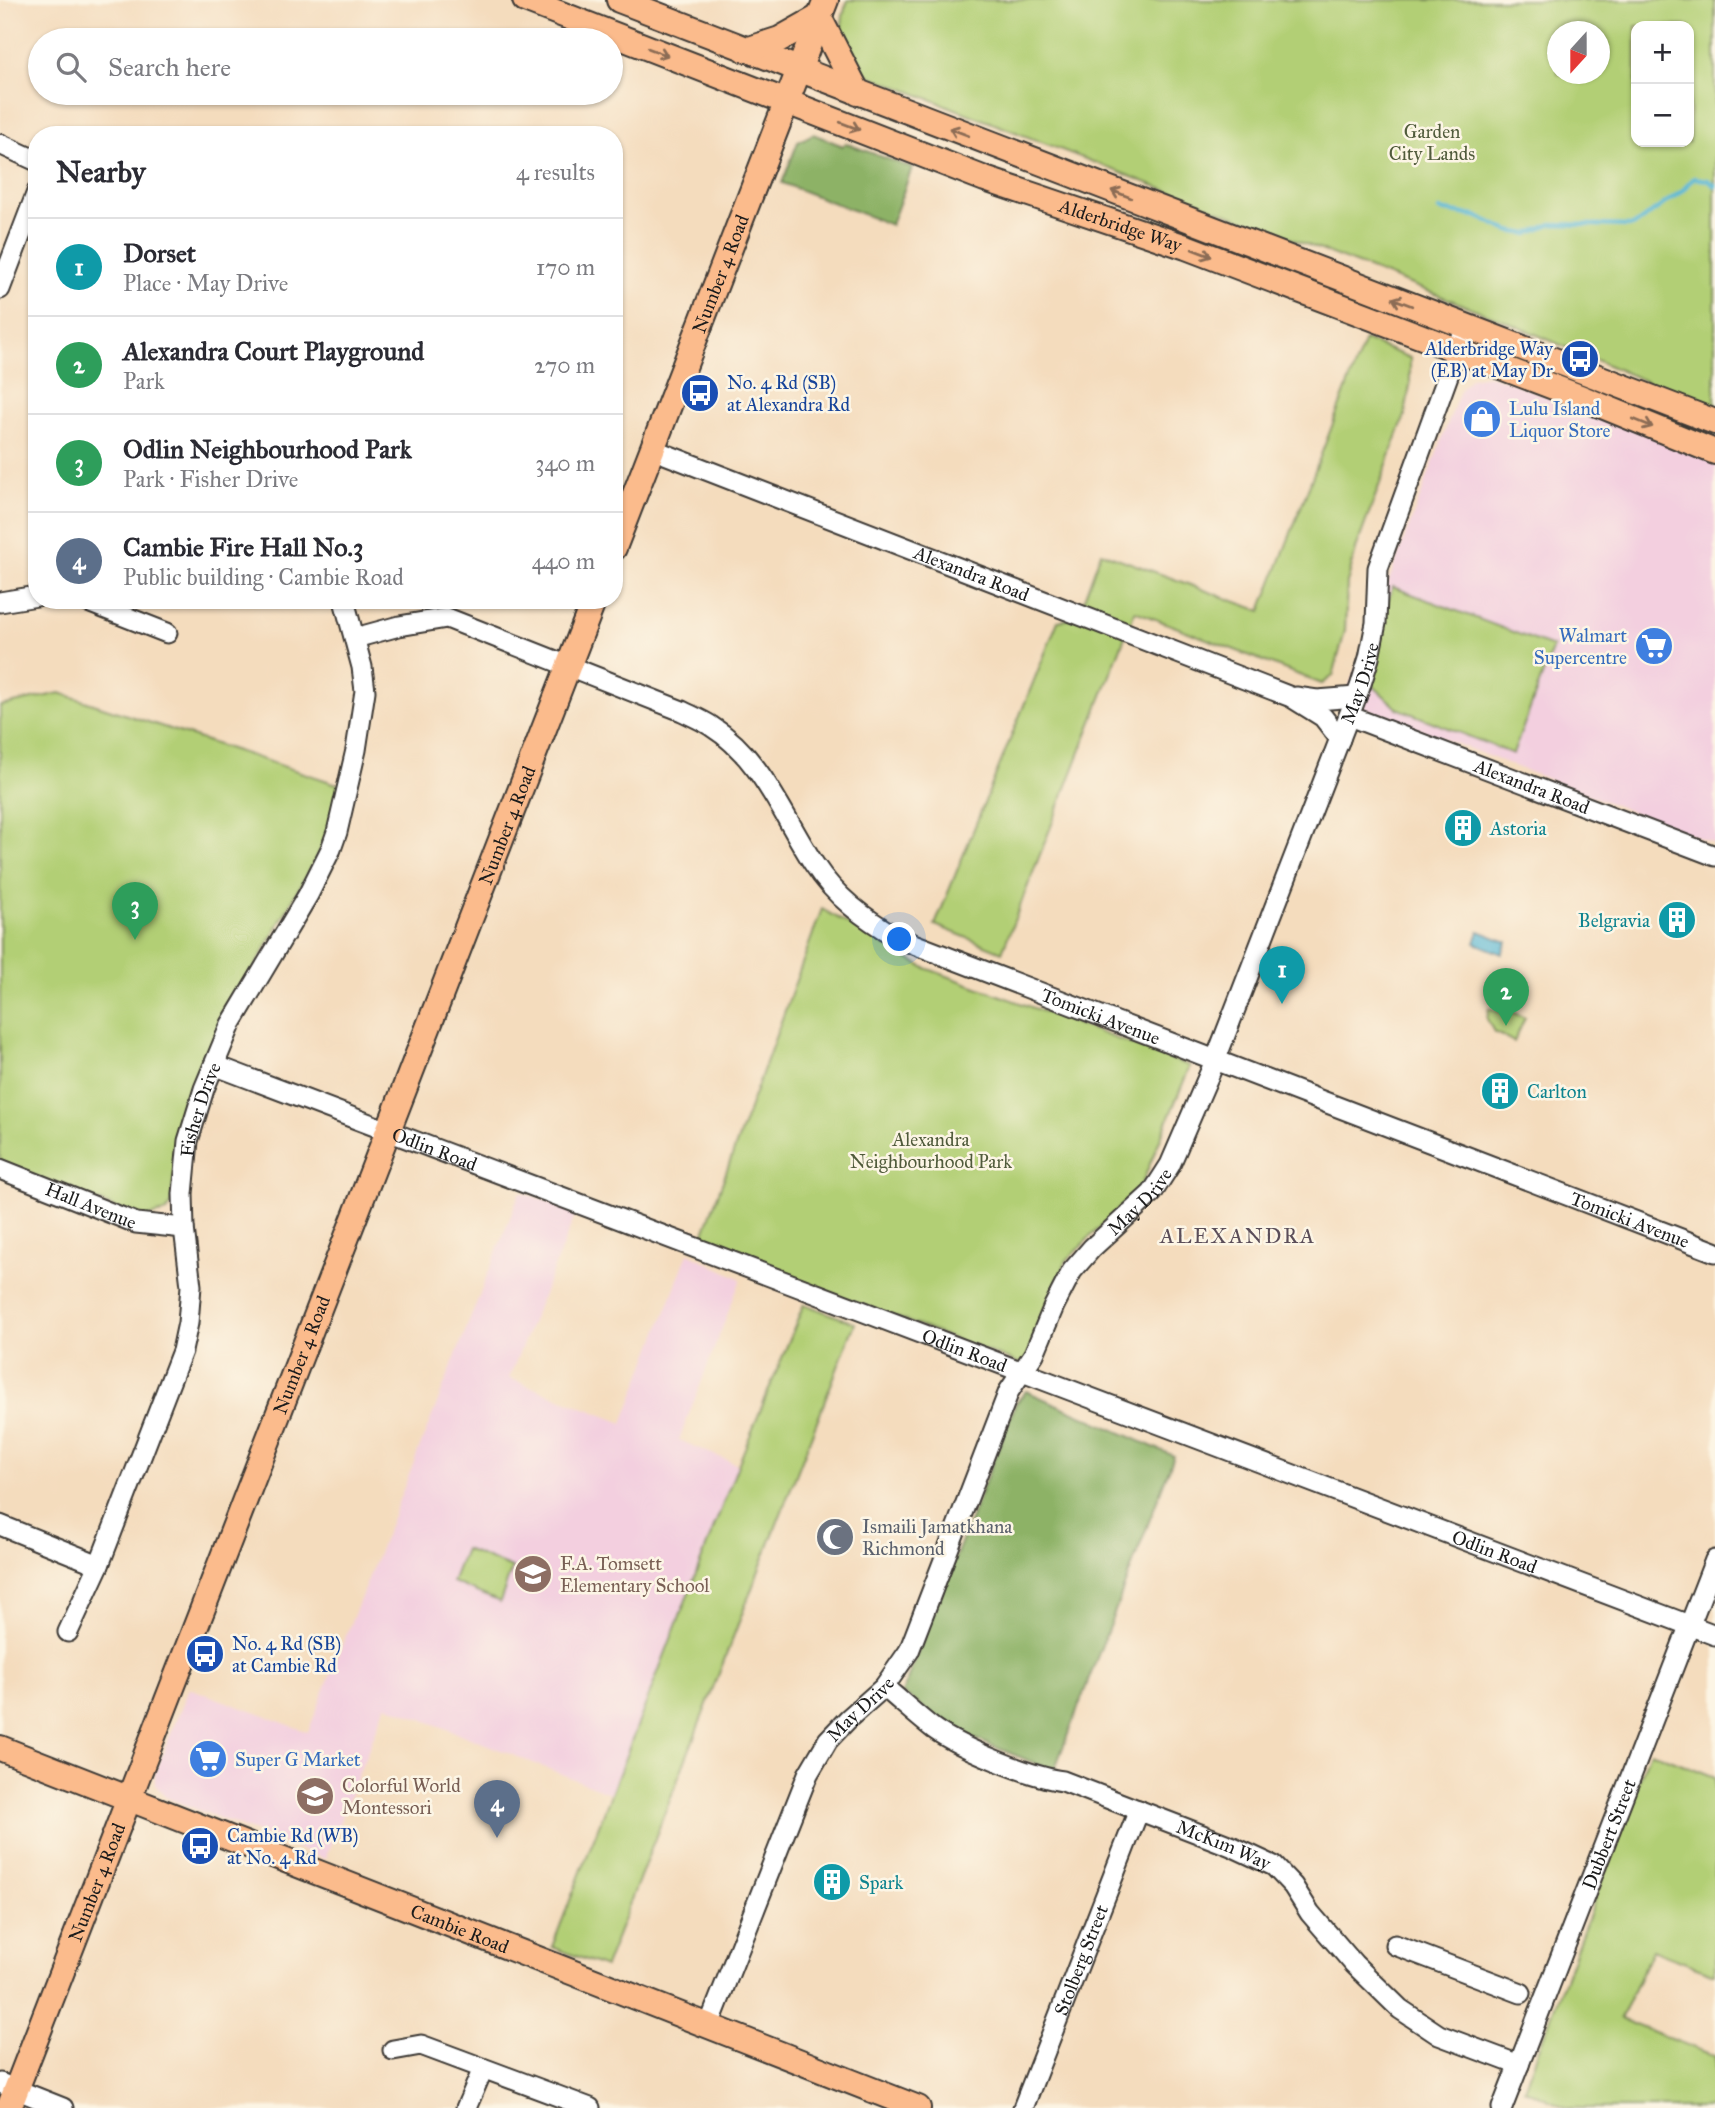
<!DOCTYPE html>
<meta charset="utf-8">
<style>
body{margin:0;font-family:"IM FELL Great Primer",serif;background:#f7f7f7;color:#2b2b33}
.controls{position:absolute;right:21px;top:21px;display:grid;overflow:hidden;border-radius:14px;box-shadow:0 2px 5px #0004}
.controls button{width:63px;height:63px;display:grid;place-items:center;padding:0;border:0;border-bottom:2px solid #e1e1e2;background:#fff;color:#2b2b33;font:35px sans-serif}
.compass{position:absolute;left:1547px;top:21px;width:63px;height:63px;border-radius:50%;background:#fff;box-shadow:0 2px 5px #0004;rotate:201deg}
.you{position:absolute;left:900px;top:940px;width:24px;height:24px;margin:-18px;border:5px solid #fff;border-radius:50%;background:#1a73e8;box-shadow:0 0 0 10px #1a73e833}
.badge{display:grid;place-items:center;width:46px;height:46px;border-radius:50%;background:#c8321e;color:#fff;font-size:23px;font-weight:700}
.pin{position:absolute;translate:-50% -58px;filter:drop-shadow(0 2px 4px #0008)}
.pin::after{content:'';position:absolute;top:37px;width:24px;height:21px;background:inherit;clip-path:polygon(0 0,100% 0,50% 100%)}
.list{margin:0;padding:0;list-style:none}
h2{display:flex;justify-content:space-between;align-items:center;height:91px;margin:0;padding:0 28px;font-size:30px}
h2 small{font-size:23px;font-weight:400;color:#7c7c81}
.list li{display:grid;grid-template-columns:46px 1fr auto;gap:21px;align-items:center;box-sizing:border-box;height:98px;padding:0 28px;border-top:2px solid #e1e1e2}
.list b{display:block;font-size:26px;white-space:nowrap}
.list p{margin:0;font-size:23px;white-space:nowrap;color:#7c7c81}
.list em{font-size:23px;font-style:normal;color:#7c7c81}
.icon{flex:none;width:38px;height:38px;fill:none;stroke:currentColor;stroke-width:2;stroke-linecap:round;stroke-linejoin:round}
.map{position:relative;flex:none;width:1715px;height:2108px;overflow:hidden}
.search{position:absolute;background:#fff;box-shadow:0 2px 5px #0004;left:28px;top:28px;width:595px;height:77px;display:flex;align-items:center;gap:18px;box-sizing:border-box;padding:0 24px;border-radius:38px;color:#7c7c81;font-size:26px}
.panel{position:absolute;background:#fff;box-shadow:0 2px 5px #0004;left:28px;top:126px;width:595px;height:483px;border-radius:28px}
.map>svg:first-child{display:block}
</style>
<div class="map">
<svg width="1715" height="2108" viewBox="0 0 1715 2108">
<rect width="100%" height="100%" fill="#fcf5e5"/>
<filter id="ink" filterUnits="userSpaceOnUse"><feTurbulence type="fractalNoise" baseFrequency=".0143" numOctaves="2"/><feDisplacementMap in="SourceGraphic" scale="14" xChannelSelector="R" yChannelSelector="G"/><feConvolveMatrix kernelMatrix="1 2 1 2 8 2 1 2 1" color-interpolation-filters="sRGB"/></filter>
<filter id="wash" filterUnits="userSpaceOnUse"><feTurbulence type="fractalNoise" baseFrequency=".00686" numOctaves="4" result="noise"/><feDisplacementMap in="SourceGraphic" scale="28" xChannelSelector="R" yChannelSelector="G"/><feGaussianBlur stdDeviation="1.57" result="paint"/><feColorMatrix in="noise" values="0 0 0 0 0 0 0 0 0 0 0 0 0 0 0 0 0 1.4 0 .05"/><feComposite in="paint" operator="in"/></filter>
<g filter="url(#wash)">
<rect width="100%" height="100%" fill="#f4dcbd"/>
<!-- built -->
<g fill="#f3cfdf">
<path d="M1486 375 1494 376 1715 459V844L1344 700 1461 388 1471 378Z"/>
<path d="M520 1192 577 1211 509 1378 623 1423 688 1253 741 1279 679 1440 738 1465 612 1794 386 1705 325 1859 165 1797 155 1784V1773L189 1688 308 1732Z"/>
</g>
<!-- green -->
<g fill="#b2cf75" stroke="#677648" stroke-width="2" fill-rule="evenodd">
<path d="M848 0H1715V411L1500 319 857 71C841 48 837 27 848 0ZM1636 26H1689V142H1636ZM1558 32H1600V74H1558Z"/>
<path d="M1365 340 1410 358V385L1405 415 1357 546 1347 583 1345 631 1333 676 1322 684 1135 611 1002 952 935 925 1058 621 1077 618 1101 552 1261 611Z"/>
<path d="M1393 587 1553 647 1513 754 1397 708 1371 684 1385 607Z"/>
<path d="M60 693 343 786 321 849 218 1032 178 1130 171 1206 166 1212 141 1218 0 1163V706Z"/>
<path d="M822 909 923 967 1190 1066 1141 1186 1066 1261 1026 1366 700 1244Z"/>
<path d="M1489 1008 1502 1013 1503 1008 1525 1018 1514 1042 1494 1032 1487 1019Z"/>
<path d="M804 1304 855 1323 605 1967 552 1947 738 1465Z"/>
<path d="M465 1549 512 1568 500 1602 452 1582Z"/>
<path d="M1650 1751 1715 1777V1974L1652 1950 1620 2019 1715 2056V2108H1567L1524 2089Z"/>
</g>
<!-- forest -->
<g fill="#8db266" stroke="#546741" stroke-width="2">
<path d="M813 134 843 146 845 143 912 168 891 225 782 183 798 142Z"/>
<path d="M1026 1391 1174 1456 1054 1771 958 1732 902 1693 1016 1403Z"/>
</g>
<!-- water -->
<path fill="#55b6d4" stroke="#386978" stroke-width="2" d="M1479 931 1507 942 1502 954 1475 943Z"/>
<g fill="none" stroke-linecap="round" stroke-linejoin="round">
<!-- stream -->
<path stroke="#55b6d4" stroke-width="4.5" d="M1439 210 1476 216 1509 231 1528 234 1552 224 1633 226 1682 191 1694 178 1708 180 1715 186"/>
</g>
</g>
<g filter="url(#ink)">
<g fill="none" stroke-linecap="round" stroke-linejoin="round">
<defs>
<g id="minor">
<path d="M0 144 37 161"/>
<path d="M0 289 37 192"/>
<path id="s1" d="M652 449 1291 697 1323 717 1340 739"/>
<path d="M83 600 167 633"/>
<path d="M0 602 37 596"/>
<path id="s2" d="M355 638 399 626 447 618 682 711C692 716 702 720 711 726 762 758 782 815 814 864 836 898 864 918 898 938L1715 1252"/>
<path d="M1296 697 1317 700 1356 697"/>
<path id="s3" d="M1349 716 1715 856"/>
<path id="s4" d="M214 1065 1715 1635"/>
<path id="s5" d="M0 1169 136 1223 184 1228"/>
<path d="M0 1525 99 1565"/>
<path id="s6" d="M68 1632 99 1565 182 1351 188 1323 191 1286 184 1228 183 1194 188 1141 204 1089 231 1024 308 895 331 849 337 832 356 750 365 691 362 667 344 600"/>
<path id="s7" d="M884 1687C901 1701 917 1716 934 1729 961 1748 1031 1777 1063 1781L1231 1846 1274 1866 1293 1886 1310 1913 1354 1964 1400 2009 1439 2035 1519 2065"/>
<path d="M1395 1945 1521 1993"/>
<path id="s8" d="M709 2025 808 1774 828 1740 849 1718 884 1687 909 1651 1009 1391 1034 1354 1054 1306 1072 1271 1092 1248 1152 1193 1170 1165 1215 1061 1360 687 1369 658 1376 623 1378 568 1462 337"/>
<path d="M393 2050 421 2045 590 2108"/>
<path d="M0 2083 63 2108"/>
<path d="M466 2108 483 2069"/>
<path id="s9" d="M1023 2108 1139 1810"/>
<path id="s10" d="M1502 2108 1715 1560"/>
</g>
<g id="major">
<path id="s11" d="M525 0 985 179 1186 247 1585 399 1715 452"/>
<path d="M619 0 1715 422"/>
<path d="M819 17 858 93"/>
<path d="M746 50 780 39 819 17"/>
<path id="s12" d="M614 548 826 0"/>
<path id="s13" d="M0 1748 918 2108"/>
<path id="s14" d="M9 2108 594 600"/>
</g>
</defs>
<!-- minor casing -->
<use href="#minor" stroke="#3c3934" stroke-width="23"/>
<!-- major casing -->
<use href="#major" stroke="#3c3934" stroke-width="28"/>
<!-- minor -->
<use href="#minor" stroke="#fff" stroke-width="19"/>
<!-- major -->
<use href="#major" stroke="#fbbb8c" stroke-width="24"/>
</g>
<!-- one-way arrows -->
<defs><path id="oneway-shaft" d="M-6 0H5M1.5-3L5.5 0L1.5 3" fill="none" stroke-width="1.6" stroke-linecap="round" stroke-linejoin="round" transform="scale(1.75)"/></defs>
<g stroke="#8c6c54">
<use href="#oneway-shaft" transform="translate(658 52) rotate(21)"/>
<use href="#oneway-shaft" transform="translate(850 126) rotate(21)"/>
<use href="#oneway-shaft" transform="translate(959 132) rotate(-159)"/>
<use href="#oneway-shaft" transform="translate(1121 194) rotate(-159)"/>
<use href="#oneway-shaft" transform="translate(1202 253) rotate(21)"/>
<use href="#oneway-shaft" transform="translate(1402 302) rotate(-159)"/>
<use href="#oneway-shaft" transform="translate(1643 423) rotate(22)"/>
</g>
</g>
<!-- icons -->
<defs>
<symbol id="bus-disc" viewBox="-11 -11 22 22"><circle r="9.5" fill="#1a4fb4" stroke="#fcf5e5"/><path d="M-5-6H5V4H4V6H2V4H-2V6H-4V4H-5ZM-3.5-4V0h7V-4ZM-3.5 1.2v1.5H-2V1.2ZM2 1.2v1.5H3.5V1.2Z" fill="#fff"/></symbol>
<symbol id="shop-disc" viewBox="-11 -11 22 22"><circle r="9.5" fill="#3f7fe0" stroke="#fcf5e5"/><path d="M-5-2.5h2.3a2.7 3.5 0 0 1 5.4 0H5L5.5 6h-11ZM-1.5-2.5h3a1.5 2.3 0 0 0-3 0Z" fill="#fff"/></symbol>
<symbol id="supermarket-disc" viewBox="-11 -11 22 22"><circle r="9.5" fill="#3f7fe0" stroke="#fcf5e5"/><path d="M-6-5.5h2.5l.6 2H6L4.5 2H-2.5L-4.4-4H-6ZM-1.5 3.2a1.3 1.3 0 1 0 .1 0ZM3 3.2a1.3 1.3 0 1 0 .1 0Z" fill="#fff"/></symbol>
<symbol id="building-disc" viewBox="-11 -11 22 22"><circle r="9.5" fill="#0f9aa8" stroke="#fcf5e5"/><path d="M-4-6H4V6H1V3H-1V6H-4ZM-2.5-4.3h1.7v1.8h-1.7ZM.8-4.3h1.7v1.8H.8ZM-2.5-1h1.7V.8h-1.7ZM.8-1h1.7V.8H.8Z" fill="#fff"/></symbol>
<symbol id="mosque-disc" viewBox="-11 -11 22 22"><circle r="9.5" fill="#6b7280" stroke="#fcf5e5"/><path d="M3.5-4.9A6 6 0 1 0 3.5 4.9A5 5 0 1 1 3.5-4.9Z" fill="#fff"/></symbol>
<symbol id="school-disc" viewBox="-11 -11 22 22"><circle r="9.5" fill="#8d6e63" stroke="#fcf5e5"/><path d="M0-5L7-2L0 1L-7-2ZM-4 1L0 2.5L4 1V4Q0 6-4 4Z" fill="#fff"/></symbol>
</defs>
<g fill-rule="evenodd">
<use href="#bus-disc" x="1558" y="337" width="44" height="44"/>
<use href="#bus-disc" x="678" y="371" width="44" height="44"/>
<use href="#shop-disc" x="1460" y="397" width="44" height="44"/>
<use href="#supermarket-disc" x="1632" y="624" width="44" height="44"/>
<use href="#building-disc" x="1441" y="806" width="44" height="44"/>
<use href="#building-disc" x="1655" y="898" width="44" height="44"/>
<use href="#building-disc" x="1478" y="1069" width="44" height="44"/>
<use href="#mosque-disc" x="813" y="1515" width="44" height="44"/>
<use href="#school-disc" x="511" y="1552" width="44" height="44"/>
<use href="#bus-disc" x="183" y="1632" width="44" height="44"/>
<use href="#supermarket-disc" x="186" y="1737" width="44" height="44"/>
<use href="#school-disc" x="293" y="1774" width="44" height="44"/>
<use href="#bus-disc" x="178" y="1824" width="44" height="44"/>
<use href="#building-disc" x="810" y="1860" width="44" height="44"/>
</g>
<g text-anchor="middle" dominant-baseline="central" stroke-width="5" stroke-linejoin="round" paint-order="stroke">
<!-- park labels -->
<g font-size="19" fill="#505b3b" stroke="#fcf5e5">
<text x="1432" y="131">Garden<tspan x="1432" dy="22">City Lands</tspan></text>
<text x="931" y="1139">Alexandra<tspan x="931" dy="22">Neighbourhood Park</tspan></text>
</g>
<!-- street labels -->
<g font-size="19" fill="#1c1c1c" stroke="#fcf5e5">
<text stroke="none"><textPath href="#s11" startOffset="637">Alderbridge Way</textPath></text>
<text stroke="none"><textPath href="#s12" startOffset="294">Number 4 Road</textPath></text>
<text stroke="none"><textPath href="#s1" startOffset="343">Alexandra Road</textPath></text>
<text stroke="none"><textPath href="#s8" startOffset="1508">May Drive</textPath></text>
<text stroke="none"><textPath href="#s3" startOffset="196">Alexandra Road</textPath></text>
<text stroke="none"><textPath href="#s14" startOffset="1376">Number 4 Road</textPath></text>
<text stroke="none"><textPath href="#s2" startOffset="884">Tomicki Avenue</textPath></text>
<text stroke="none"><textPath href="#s6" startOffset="548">Fisher Drive</textPath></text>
<text stroke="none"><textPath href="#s4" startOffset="236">Odlin Road</textPath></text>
<text stroke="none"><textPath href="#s8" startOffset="942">May Drive</textPath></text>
<text stroke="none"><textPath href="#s5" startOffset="98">Hall Avenue</textPath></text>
<text stroke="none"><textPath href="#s2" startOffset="1451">Tomicki Avenue</textPath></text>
<text stroke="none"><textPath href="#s4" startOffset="803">Odlin Road</textPath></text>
<text stroke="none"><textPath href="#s14" startOffset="808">Number 4 Road</textPath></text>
<text stroke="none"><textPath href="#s4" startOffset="1370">Odlin Road</textPath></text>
<text stroke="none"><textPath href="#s8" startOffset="354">May Drive</textPath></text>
<text stroke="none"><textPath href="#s10" startOffset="294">Dubbert Street</textPath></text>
<text stroke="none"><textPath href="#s7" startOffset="378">McKim Way</textPath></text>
<text stroke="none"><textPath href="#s14" startOffset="242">Number 4 Road</textPath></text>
<text stroke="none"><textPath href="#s13" startOffset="494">Cambie Road</textPath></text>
<text stroke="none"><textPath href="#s9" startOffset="159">Stolberg Street</textPath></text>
</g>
<!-- transit labels -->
<g font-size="19" fill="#164399" stroke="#fcf5e5" text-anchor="start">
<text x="1553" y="348" text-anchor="end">Alderbridge Way<tspan x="1553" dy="22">(EB) at May Dr</tspan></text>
<text x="727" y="382">No. 4 Rd (SB)<tspan x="727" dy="22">at Alexandra Rd</tspan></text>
<text x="232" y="1643">No. 4 Rd (SB)<tspan x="232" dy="22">at Cambie Rd</tspan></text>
<text x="227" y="1835">Cambie Rd (WB)<tspan x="227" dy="22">at No. 4 Rd</tspan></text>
</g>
<!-- shop labels -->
<g font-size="19" fill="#366cbe" stroke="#fcf5e5" text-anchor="start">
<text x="1509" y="408">Lulu Island<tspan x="1509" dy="22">Liquor Store</tspan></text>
<text x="1627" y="635" text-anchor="end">Walmart<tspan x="1627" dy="22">Supercentre</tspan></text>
<text x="235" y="1759">Super G Market</text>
</g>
<!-- culture labels -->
<g font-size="19" fill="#0d838f" stroke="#fcf5e5" text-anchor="start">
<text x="1490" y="828">Astoria</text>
<text x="1650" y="920" text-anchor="end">Belgravia</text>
<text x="1527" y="1091">Carlton</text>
<text x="859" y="1882">Spark</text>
</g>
<!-- worship labels -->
<g font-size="19" fill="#5b616d" stroke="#fcf5e5" text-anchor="start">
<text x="862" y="1526">Ismaili Jamatkhana<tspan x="862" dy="22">Richmond</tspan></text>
</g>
<!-- education labels -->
<g font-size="19" fill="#785e54" stroke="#fcf5e5" text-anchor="start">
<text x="560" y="1563">F.A. Tomsett<tspan x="560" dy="22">Elementary School</tspan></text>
<text x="342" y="1785">Colorful World<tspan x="342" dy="22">Montessori</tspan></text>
</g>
<!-- neighbourhood labels -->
<g font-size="21" letter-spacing="2" fill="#5b4e59" stroke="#fcf5e5">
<text x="1238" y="1236">ALEXANDRA</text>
</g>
</g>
</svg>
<div class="controls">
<button>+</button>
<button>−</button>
</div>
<svg class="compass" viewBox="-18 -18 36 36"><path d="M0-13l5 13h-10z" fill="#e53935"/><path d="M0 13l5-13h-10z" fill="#7c7c81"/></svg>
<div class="you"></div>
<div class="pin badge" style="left:1282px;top:1004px;background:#0f9aa8">1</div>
<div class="pin badge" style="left:1506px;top:1026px;background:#2e9e5b">2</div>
<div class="pin badge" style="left:135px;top:940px;background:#2e9e5b">3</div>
<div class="pin badge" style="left:497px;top:1838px;background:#5c6f8a">4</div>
<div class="search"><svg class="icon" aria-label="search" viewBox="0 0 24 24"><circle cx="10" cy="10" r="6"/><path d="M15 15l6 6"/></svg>Search here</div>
<section class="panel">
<h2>Nearby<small>4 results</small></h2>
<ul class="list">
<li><span class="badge" style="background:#0f9aa8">1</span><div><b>Dorset</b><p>Place · May Drive</p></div><em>170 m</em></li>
<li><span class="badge" style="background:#2e9e5b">2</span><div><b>Alexandra Court Playground</b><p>Park</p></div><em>270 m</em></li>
<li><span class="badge" style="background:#2e9e5b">3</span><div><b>Odlin Neighbourhood Park</b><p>Park · Fisher Drive</p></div><em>340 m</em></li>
<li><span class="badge" style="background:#5c6f8a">4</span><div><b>Cambie Fire Hall No.3</b><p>Public building · Cambie Road</p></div><em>440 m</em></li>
</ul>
</section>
</div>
